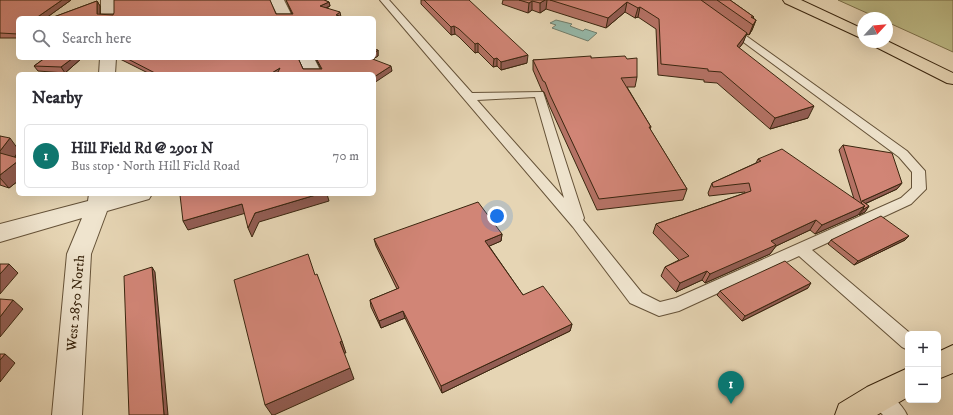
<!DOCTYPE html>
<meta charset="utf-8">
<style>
body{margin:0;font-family:"IM FELL DW Pica",serif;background:#f2f2f3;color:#2b2b33}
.controls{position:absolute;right:12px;bottom:12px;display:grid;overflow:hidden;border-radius:6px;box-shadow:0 4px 16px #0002}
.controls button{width:36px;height:36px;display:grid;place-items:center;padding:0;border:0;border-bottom:1px solid #e1e1e2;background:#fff;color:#2b2b33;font:20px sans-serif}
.compass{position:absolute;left:857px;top:12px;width:36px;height:36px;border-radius:50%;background:#fff;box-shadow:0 4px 16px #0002;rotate:64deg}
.you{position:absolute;left:497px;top:216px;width:14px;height:14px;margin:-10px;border:3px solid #fff;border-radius:50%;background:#1a73e8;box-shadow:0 0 0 6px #1a73e833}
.badge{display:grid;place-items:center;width:26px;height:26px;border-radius:50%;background:#0f766e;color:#fff;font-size:13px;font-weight:700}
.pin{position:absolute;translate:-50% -33px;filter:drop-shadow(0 1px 2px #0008)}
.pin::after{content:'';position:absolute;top:21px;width:14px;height:12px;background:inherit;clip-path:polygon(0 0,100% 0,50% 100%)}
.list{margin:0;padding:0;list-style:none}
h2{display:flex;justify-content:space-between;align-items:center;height:52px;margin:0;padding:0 16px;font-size:17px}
h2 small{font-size:13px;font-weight:400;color:#7c7c81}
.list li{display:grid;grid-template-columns:26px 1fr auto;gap:12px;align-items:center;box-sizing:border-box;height:64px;margin:0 8px 8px;padding:0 8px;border:1px solid #e1e1e2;border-radius:6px}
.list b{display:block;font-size:15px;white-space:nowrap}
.list p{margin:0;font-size:13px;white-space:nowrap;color:#7c7c81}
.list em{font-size:13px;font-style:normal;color:#7c7c81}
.icon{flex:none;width:22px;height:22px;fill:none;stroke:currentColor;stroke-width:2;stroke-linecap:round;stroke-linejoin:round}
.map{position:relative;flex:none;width:953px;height:415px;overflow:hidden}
.search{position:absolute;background:#fff;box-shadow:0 4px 16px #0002;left:16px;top:16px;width:360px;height:44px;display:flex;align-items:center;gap:10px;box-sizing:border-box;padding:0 14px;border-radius:6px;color:#7c7c81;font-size:15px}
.panel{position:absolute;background:#fff;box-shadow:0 4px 16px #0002;left:16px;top:72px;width:360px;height:124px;border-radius:6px}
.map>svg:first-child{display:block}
</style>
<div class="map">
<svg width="953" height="415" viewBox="0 0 953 415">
<rect width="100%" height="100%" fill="#e6d5b4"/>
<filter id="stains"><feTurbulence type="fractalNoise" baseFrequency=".005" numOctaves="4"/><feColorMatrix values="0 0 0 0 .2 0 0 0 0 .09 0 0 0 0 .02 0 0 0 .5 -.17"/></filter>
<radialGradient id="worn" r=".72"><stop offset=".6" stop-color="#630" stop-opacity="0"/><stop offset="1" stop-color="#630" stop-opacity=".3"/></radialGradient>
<!-- green -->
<path fill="#bdbb87" stroke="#7c704b" d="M838 0H953V52L887 22V18H878Z"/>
<!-- water -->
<path fill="#96b9aa" stroke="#717e6c" d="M556 20 572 24 570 26 583 31 585 29 597 33 588 41 552 28 556 25 550 23Z"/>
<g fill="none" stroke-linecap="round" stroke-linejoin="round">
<defs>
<g id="lane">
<path d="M380 0H389L472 93 543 92 584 218 583 220 642 293 660 302 676 298 901 198 912 188V172L899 157 723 27 725 25H731L907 151 925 171 926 189 911 204 812 250 911 334H908V350L902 347 799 256 679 311 659 316 630 303 573 227ZM535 97 564 198 477 100Z"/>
<path d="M878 388C889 392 902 404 907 415H883L871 403 869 397 871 391Z"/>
</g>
<g id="street">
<rect x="101" y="0" width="14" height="18"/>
<path d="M270 0H284L293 18H279Z"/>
<path d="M100 58H116L115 74H99Z"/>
<path d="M298 58H314L322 74H306Z"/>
<path d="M89 194H152L149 199 107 211 91 254 82 415H52L67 254 82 218 0 242V224L88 201Z"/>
</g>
<g id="primary">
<path d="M783 0H801L863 29V39L785 3Z"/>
<path d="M887 41 953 73V84L947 83 872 45 869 42Z"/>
<path d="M953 345V373L938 379V352Z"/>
<path d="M908 368V397L877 415H835L839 404 867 387Z"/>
</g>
</defs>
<!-- lane casing -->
<use href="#lane" stroke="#655238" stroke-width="2"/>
<!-- street casing -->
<use href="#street" stroke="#655238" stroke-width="2"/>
<!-- primary casing -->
<use href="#primary" stroke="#3a260f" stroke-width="2"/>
<!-- lane -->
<use href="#lane" fill="#efe4ce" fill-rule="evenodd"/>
<!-- street -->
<use href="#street" fill="#efe4ce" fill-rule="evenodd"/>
<!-- primary -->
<use href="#primary" fill="#e6d5b4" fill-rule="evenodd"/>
</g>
<!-- wall -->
<g fill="#b47265" stroke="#3a260f">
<path d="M0 0H71L46 18H18V38H0Z"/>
<path d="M286 0H324L329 2 330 6 327 8 341 17 51 18 97 1 100 6V14H292Z"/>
<path d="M421 0H465L527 63 501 70 497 66 493 67 478 52 475 53 459 37 455 34 451 35 421 4Z"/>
<path d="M503 0H730L754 17 753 18 756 20 752 30 749 35 746 34 743 43 739 48 808 118 770 129 717 83 704 82V80L658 75 656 29 638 17 635 18 625 12 606 28 546 9 540 13 532 10 528 13 502 4Z"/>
<path d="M378 50V56L373 59 392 71 374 74H150L118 58H298L303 69H321L315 58H374Z"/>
<path d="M45 58H82L65 73 38 71 34 66Z"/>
<path d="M591 58 637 77 635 87H627L651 127 650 129 687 189 683 200 597 210 549 105 544 92 542 91 533 70V60Z"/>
<path d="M0 136 18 149V152L15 157 18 158V181L9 188 0 185Z"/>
<path d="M843 145 902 183 897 189 865 204 869 206 865 212 859 215V214L858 215 815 234 810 230 776 246 770 254 705 283 702 280 676 292 661 276 665 267 679 260 653 233 656 224 745 193V192L709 196 708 193 712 183 756 163 758 159 854 199 839 150Z"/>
<path d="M502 234 501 241 489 246 523 295 572 324 570 331 442 393 405 318 381 328 371 307 370 300 397 289 376 246 374 239Z"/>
<path d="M831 240H905L854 265 828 244Z"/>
<path d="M808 288 742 321 717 295 720 291Z"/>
</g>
<!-- shaded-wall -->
<g fill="#925d53" stroke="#3a260f">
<path d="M62 0H71L46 18H36Z"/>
<path d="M545 0H547L546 9 540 13V3Z"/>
<path d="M97 1 100 6V18L97 14Z"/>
<path d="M532 1V10L528 13 529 3Z"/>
<path d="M329 2 330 6 321 10 320 6Z"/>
<path d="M627 2 625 12 606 28 608 18Z"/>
<path d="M640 7 638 17 635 18 638 8Z"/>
<path d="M340 12 341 17 336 15Z"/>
<path d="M756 20 752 30 749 35 753 25Z"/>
<path d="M454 26 455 34 451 35V27Z"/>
<path d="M747 33 743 43 733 56 737 46Z"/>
<path d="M478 43V52L475 53V44Z"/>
<path d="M378 50V56L368 62 367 58H374V53Z"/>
<path d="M528 55 527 63 501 70V62Z"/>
<path d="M73 58H82L65 73 61 67Z"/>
<path d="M497 58V66L493 67 494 59Z"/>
<path d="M391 66 392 71 374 83V77Z"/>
<path d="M280 68 281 74H270Z"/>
<path d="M814 106 808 118 770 129 775 118Z"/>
<path d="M10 138 18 149V152L9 165 0 154V151Z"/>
<path d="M18 161V181L9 188 0 178V175Z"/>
<path d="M902 183 897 189 862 205V201Z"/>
<path d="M319 194H327L329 201 259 222 252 237 248 228 255 213Z"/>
<path d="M242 204 246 213 188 230 183 221Z"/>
<path d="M865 206 858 215 815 234 822 225Z"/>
<path d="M869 206 865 212 859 215 864 209Z"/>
<path d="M816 220 810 230 776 246 770 254 705 283 710 274 771 241Z"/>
<path d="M502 234 501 241 485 248V241Z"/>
<path d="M909 236 905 240 854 265 858 261Z"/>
<path d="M9 264 18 273 0 294V274Z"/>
<path d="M152 267 155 272 168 415H164Z"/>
<path d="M707 271 702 280 676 292 680 283Z"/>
<path d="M811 283 808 288 742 321 745 316Z"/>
<path d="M13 300 23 309 0 337V317Z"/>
<path d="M403 311 405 318 381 328 379 321Z"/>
<path d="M572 324 570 331 442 393 441 386Z"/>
<path d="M342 341 346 353H344L340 342Z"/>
<path d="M5 354 15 363 0 382V360Z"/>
<path d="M350 368 354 379 274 415H272L265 405Z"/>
</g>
<!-- building -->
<g fill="#d18576" stroke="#3a260f">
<path d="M0 0H62L36 18H18V34L0 33Z"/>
<path d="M114 0H270L276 14H293L286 0H324L329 2 320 6 340 12 336 15 345 18H51L97 1V14L113 15 114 13Z"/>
<path d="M424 0H469L528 55 501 62 497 58 494 59 478 43 475 44 459 29 454 26 451 27Z"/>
<path d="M519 0H545L540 3 532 1 529 3Z"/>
<path d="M550 0H701L747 33 737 46 814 106 775 118 721 72 708 71V69L661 64 659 19 640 7 638 8 627 2 608 18Z"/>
<path d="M717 0H730L754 17H751L756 20 753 25Z"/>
<path d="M374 49 378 50 374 53Z"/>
<path d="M591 56V58L625 56 627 59 637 58V77L621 78 651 127H649L687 189 599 199 550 95 545 82 543 81 533 60Z"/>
<path d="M45 58H73L61 67 34 66Z"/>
<path d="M126 58H298L303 69H322L316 58H370L391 66 374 77V74H277L280 68 270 74H197L155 73Z"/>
<path d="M0 136 10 138 0 151Z"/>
<path d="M843 145 892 153 902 183 862 201 869 206 864 209 863 208 865 206 862 204Z"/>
<path d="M782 149 865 206 822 225 816 220 771 241 776 245 710 274 707 271 680 283 665 267 689 256 656 224 751 191 749 183 713 187 712 183 761 161 758 159Z"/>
<path d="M0 153 18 158V161L0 175Z"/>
<path d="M185 194H319L255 213 248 228 242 204 183 221 180 195Z"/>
<path d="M478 202 502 234 485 241 523 295 543 286 572 324 441 386 403 311 379 321 370 300 399 288 374 239Z"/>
<path d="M881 216 909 236 858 261 831 240Z"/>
<path d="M308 254 315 275 317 274 342 341 340 342 350 368 265 405 234 280Z"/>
<path d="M785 261 811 283 745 316 720 291Z"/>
<path d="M0 264H9L0 274Z"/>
<path d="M152 267 164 415H129L124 276Z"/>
<path d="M0 299 13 300 0 317Z"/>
<path d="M0 354H5L0 360Z"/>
</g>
<g text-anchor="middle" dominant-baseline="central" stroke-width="4" stroke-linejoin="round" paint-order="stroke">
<!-- street labels -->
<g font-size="14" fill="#3a260f" stroke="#efe4ce">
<text transform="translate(76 303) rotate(-85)">West 2850 North</text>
</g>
</g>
<rect width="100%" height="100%" filter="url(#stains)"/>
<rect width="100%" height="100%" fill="url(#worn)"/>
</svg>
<div class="controls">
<button>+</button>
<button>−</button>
</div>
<svg class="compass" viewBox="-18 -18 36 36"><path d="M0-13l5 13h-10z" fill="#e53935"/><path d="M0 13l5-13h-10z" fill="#7c7c81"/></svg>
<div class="you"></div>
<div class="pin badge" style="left:731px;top:404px">1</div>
<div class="search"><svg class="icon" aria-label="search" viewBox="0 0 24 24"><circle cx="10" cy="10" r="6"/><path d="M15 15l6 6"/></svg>Search here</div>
<section class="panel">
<h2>Nearby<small></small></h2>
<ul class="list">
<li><span class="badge">1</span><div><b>Hill Field Rd @ 2901 N</b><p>Bus stop · North Hill Field Road</p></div><em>70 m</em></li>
</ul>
</section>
</div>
